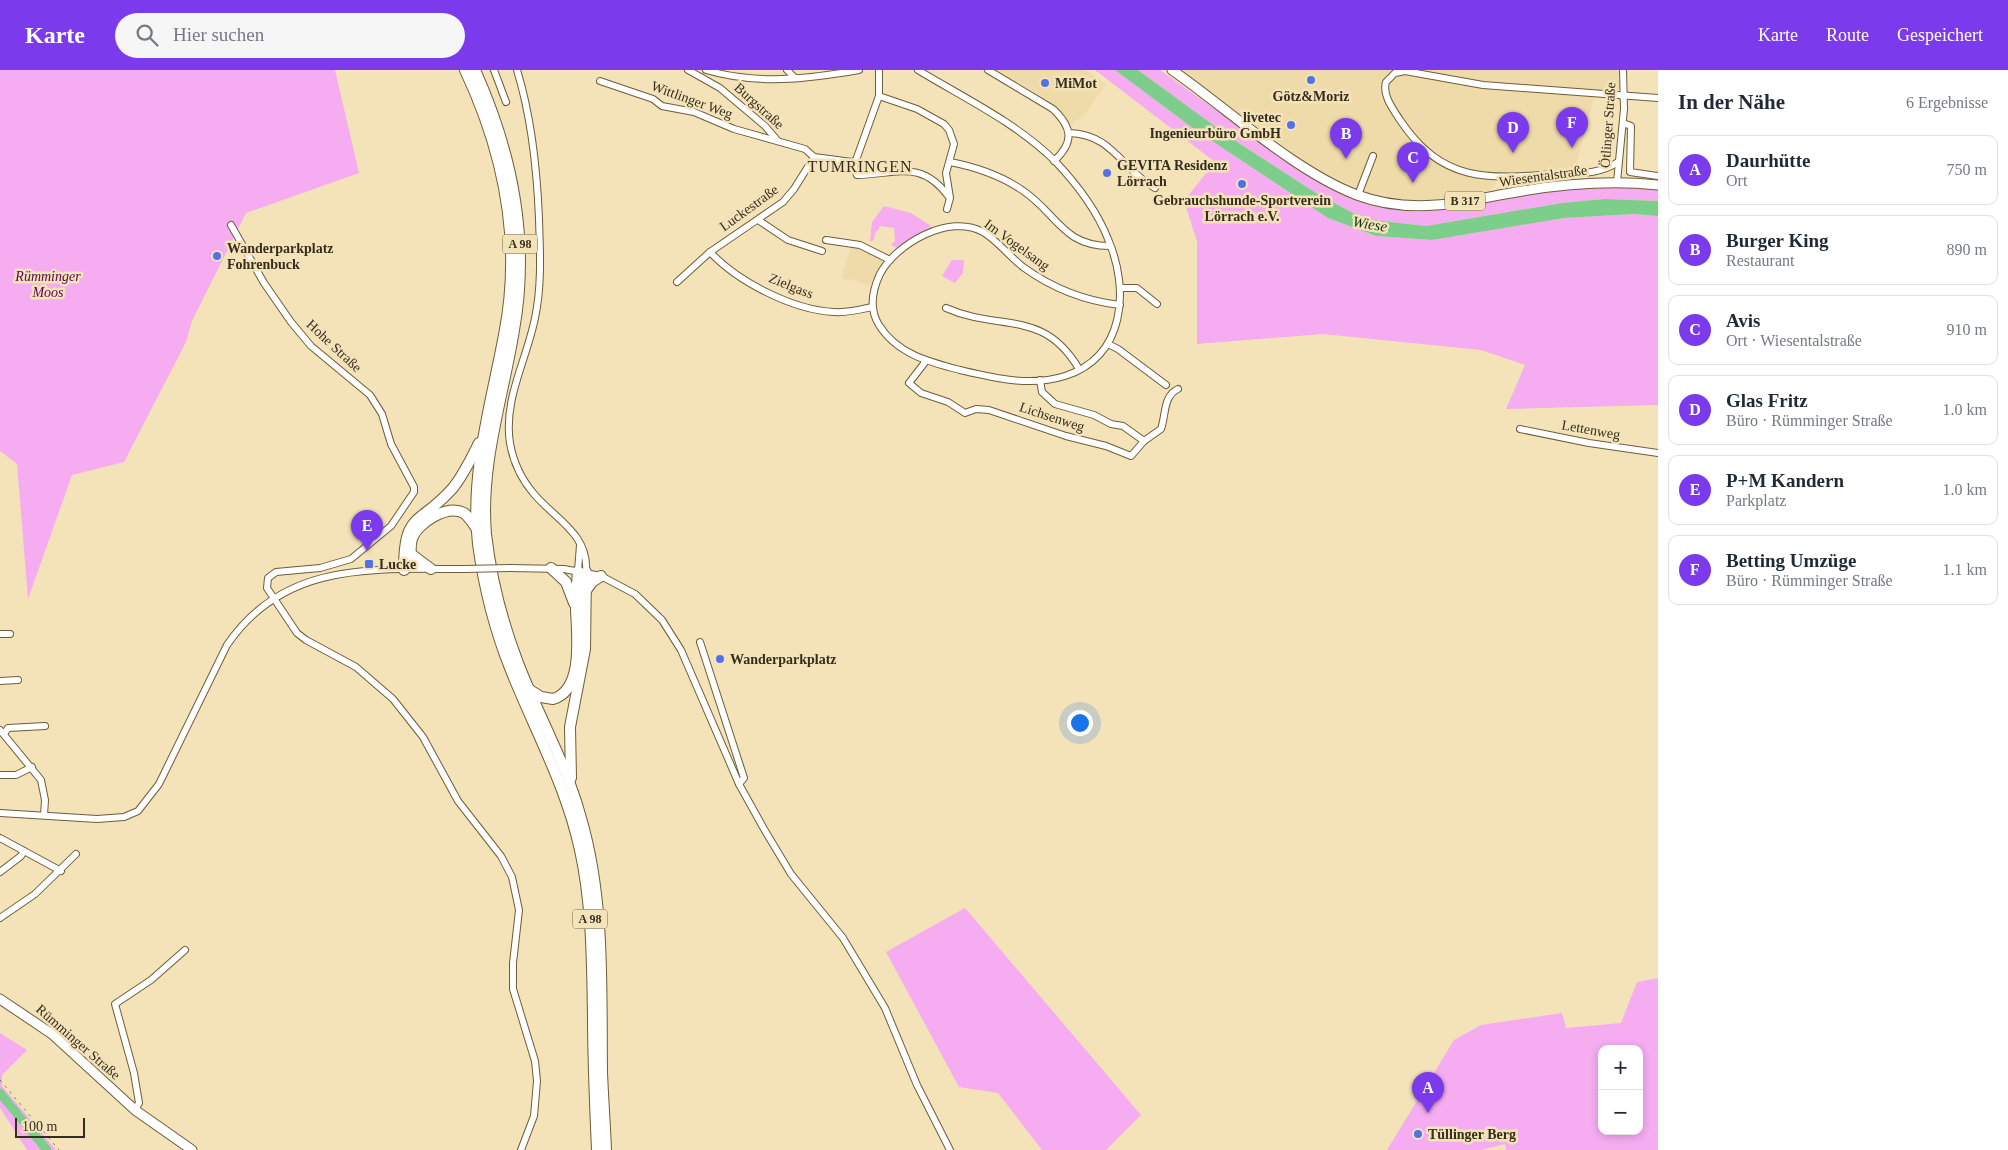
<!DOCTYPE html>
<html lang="de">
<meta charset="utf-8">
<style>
body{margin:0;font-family:Georgia,serif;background:#f6f6f7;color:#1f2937}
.controls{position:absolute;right:15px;bottom:15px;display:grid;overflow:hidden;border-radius:10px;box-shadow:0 2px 8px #0003}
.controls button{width:45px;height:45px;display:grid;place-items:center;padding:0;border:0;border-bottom:1px solid #e0e1e3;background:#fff;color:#1f2937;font:25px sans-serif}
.scale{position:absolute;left:15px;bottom:12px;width:70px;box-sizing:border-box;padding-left:5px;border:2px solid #352e1e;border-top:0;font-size:14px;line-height:18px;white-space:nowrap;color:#352e1e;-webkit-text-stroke:4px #f4e3b9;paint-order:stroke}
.you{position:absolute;left:1079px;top:652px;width:18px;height:18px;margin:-12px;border:4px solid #fff;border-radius:50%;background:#1a73e8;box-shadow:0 0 0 8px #1a73e833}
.badge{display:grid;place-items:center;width:32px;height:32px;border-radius:50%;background:#7c3aed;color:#fff;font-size:16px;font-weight:700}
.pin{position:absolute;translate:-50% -41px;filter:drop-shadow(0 1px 2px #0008)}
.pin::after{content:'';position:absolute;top:26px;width:18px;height:15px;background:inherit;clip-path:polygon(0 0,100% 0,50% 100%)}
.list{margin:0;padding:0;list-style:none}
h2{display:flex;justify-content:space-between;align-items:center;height:65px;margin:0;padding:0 20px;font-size:21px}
h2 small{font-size:16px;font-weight:400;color:#747a83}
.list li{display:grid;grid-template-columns:32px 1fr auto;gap:15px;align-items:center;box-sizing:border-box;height:70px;margin:0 10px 10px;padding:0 10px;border:1px solid #e0e1e3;border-radius:10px}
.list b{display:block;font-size:19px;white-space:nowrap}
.list p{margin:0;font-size:16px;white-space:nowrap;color:#747a83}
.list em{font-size:16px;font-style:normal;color:#747a83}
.icon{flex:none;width:28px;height:28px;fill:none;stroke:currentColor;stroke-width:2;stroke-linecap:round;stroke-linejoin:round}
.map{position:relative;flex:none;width:1658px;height:1080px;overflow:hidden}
header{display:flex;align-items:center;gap:30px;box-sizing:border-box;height:70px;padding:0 25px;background:#7c3aed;color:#fff}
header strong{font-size:24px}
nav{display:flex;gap:28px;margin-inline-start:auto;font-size:18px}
.search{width:350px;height:45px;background:#f6f6f7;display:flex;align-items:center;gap:12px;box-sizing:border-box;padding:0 18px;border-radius:28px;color:#747a83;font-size:19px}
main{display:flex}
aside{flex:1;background:#fff}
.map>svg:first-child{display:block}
</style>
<header>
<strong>Karte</strong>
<div class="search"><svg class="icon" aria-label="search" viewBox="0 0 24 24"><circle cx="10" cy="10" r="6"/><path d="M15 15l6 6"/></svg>Hier suchen</div>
<nav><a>Karte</a><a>Route</a><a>Gespeichert</a></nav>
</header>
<main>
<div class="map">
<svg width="1658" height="1080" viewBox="0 0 1658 1080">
<rect width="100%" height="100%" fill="#f4e3b9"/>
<!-- built -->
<g fill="#efdaa9">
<path d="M996 0H1086L1106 15 1082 47 1069 54 1063 44 1052 35Z"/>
<path d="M1176 0H1618L1620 19 1617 21 1596 20 1575 100 1498 105 1495 116 1489 122 1424 131 1399 130 1368 123 1316 99Z"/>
<path d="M852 175 884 190 870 215 851 209 849 211 841 208Z"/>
</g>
<!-- green -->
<g fill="#f5acf1" fill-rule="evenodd">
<path d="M0 0H335L359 103 246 143 192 251 186 272 124 392 72 405 28 529 17 394 0 381Z"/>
<path d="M1095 0H1115L1194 59 1328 148 1376 166 1432 170 1564 148 1634 144 1658 146V335L1506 339 1525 295 1481 280 1323 264 1197 274V171L1184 131 1215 92Z"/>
<path d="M1138 0H1160L1279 85 1348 126 1384 138 1418 142 1437 140C1510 130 1584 108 1658 119V131L1604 129 1562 133 1426 156 1373 150 1353 143 1316 123 1231 68Z"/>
<path d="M884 136 911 143 931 156 898 178 891 175 895 171 894 158 880 156 878 161H876L873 171H870L872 152Z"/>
<path d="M952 190H964L963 203 955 213 942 206Z"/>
<path d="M965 838 1141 1045 1106 1080H1042L998 1023 959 1017 886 882Z"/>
<path d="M1658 908V1080H1506L1505 1074 1481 1080H1387L1454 970 1481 955 1562 943 1566 958 1621 953 1637 912ZM1602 979H1639V1061H1602Z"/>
<path d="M0 963 27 980 2 1005V1016L56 1080H27L0 1038Z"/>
</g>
<!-- water -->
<path fill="#7dce8a" d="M1115 0H1138L1231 68 1316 123 1353 143 1373 150 1426 156 1562 133 1604 129 1658 131V146L1634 144 1564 148 1432 170 1376 166 1328 148 1194 59Z"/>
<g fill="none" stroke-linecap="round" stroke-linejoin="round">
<!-- river -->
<path stroke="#7dce8a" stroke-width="9" d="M0 1023 47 1080"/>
<defs>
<g id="minor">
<path d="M494 0 506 32"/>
<path d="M517 0C532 49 537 98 539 149 540 182 542 215 535 248 527 289 503 330 510 373 513 391 522 410 534 424 555 449 589 464 586 502"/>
<path d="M688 0 720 18 765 56 777 70"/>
<path d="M706 0C756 15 808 9 859 0"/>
<path d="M787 0 795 8"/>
<path d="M918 0C964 28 1015 52 1054 90 1075 112 1097 141 1108 169 1130 220 1125 287 1065 306 1030 317 994 308 960 300 929 292 897 284 879 255 869 239 872 221 880 204 896 174 949 143 983 162 998 171 1009 186 1023 197 1052 218 1085 231 1120 235"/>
<path d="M988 0 1053 39C1072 57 1075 72 1054 91"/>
<path d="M600 11 653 29 662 36 694 42 734 59 805 79 814 87"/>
<path d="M879 26 917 39 944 54 949 60 954 74 946 103 950 128 947 139"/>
<path d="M1623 53 1631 56 1630 102 1658 106"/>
<path d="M1069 63C1113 64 1122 100 1155 118"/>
<path d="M814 87 852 92 856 90 879 26V0"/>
<path d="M852 92 857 105C898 104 921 89 949 127"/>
<path d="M950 92C976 97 1000 105 1022 120 1057 143 1062 176 1110 176"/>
<path d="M1618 92C1599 105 1577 103 1555 104 1487 109 1442 113 1400 50 1393 39 1382 25 1386 12L1395 3 1405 1 1483 15 1658 28"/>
<path d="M1617 112 1624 39 1623 0"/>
<path d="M1358 125 1373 86"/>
<path d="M758 150 788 170 822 181"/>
<path d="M231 155 264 213 291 252 311 276 370 325 382 344 391 374 414 417V422L391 456 351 489 320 498 276 502 268 508 267 518 297 563 306 570 356 597 393 629 423 667 458 731 501 786 512 807 519 840 513 893V919L535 991 537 1011 534 1046 521 1080"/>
<path d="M826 170 860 175 890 190"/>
<path d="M710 182C738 212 793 240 834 242 847 243 859 240 872 237"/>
<path d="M677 212 710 182 783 132 794 119 814 87"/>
<path d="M1120 218H1137L1157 234"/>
<path d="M946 238C1000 262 1043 238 1079 299"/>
<path d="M1108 274 1118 279 1166 315"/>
<path d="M926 291 909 313 921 323 948 332 965 343 976 339 989 340 1066 366 1106 376 1131 386 1144 371 1161 359C1166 345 1163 326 1178 319"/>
<path d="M1040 310 1042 322 1055 334 1094 345 1111 354 1123 356 1144 371"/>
<path d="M1520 359 1589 373 1658 383"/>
<path d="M510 498 564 499 601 506 635 524 662 550 681 580 739 714 764 759 791 804 843 868 885 938 917 1015 950 1080"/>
<path d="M578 501 580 475"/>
<path d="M0 564H10"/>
<path d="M700 572 744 708 739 714"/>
<path d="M0 611 18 610"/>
<path d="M0 660 41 710 45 730 44 745"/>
<path d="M4 664 8 658 45 656"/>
<path d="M0 705H16L32 697"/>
<path d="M0 743 97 749 124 747 138 741 159 714 227 575C284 491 373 499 464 499"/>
<path d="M0 768 61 801"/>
<path d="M0 802 21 786 24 781"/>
<path d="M0 848 35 824 76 784"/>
<path d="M135 1040 139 1033 134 1003 115 934 151 910 185 880"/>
</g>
<g id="major">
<path d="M1172 0C1228 39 1294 101 1357 125 1381 134 1410 137 1436 135 1461 134 1486 127 1511 123 1560 114 1609 110 1658 115"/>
<path d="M0 929 52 964 135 1040 192 1080"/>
</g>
<g id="highway">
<path d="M465 0C504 83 522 174 504 265 491 335 470 402 478 474 484 517 494 558 510 598 534 659 566 715 580 780 592 834 592 891 593 946 593 991 595 1035 597 1080"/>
<path d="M475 0C512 82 530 171 514 260 503 328 480 394 486 464 491 508 502 551 518 593 538 645 566 693 581 748 605 830 601 917 602 1002 603 1028 605 1054 606 1080"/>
<path d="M411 484 431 499"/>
<path d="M551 498 566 512 574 533"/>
<path d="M405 499C415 490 408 481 412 469 417 453 447 434 464 443 469 447 473 453 476 458"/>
<path d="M404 500C404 441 419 456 452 419 463 406 471 389 479 373"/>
<path d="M585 522 592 512 601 506"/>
<path d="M530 620 541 627 553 629C584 620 577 565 576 540 576 527 577 514 578 501"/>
<path d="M571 708 570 657 585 579 586 502"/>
</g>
</defs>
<!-- minor casing -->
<use href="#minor" stroke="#6d5d38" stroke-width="8"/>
<!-- major casing -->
<use href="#major" stroke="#6d5d38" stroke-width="11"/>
<!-- highway casing -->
<use href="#highway" stroke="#6d5d38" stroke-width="12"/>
<!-- minor -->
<use href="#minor" stroke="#fff" stroke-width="6"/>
<!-- major -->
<use href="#major" stroke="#fff" stroke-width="9"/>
<!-- highway -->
<use href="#highway" stroke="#fff" stroke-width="10"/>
<!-- rail -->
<path stroke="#82775c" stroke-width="1" stroke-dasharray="2.5 5" stroke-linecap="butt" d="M0 1010 59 1080"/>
<defs>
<path id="minor-bridge" d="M464 499 510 498"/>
</defs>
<!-- minor-bridge casing -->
<use href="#minor-bridge" stroke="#6d5d38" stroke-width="8" stroke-linecap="butt"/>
<!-- minor-bridge -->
<use href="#minor-bridge" stroke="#fff" stroke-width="6"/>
</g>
<!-- markers -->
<g fill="#5072e6" stroke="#f4e3b9" stroke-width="2">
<circle cx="1311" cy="10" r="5"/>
<circle cx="1045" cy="13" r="5"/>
<circle cx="1291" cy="55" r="5"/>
<circle cx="1107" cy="103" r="5"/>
<circle cx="1242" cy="114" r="5"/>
<circle cx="217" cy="186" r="5"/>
<rect x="364" y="489" width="10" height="10" rx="2.5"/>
<circle cx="720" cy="589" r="5"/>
<circle cx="1418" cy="1064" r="5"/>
</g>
<g text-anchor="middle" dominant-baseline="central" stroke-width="5" stroke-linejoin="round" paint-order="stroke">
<!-- shield labels -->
<g fill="#f4e3b9" stroke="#6e644c" stroke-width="1">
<rect x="1445" y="121.5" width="40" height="19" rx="4"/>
<rect x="502.5" y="164.5" width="35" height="19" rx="4"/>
<rect x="572.5" y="839.5" width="35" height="19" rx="4"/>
</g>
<g font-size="12" font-weight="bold" fill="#352e1e">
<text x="1465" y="131">B 317</text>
<text x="520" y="174">A 98</text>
<text x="590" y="849">A 98</text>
</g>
<!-- poi labels -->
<g font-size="14" font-weight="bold" fill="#352e1e" stroke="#f4e3b9" text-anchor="start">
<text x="1055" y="13">MiMot</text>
<text x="1311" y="26" text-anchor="middle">Götz&amp;Moriz</text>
<text x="1281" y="47" text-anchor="end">livetec<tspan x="1281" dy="16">Ingenieurbüro GmbH</tspan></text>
<text x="1117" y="95">GEVITA Residenz<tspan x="1117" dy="16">Lörrach</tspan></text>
<text x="1242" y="130" text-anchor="middle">Gebrauchshunde-Sportverein<tspan x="1242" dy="16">Lörrach e.V.</tspan></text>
<text x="227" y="178">Wanderparkplatz<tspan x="227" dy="16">Fohrenbuck</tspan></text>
<text x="379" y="494">Lucke</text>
<text x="730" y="589">Wanderparkplatz</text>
<text x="1428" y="1064">Tüllinger Berg</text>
</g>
<!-- street labels -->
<g font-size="14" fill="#352e1e" stroke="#f4e3b9">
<text transform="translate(692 30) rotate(20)">Wittlinger Weg</text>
<text transform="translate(759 36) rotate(42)">Burgstraße</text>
<text transform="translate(1608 55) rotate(-86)">Ötlinger Straße</text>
<text transform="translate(1543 106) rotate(-8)">Wiesentalstraße</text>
<text transform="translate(749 138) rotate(-36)">Luckestraße</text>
<text transform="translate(1017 175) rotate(36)">Im Vogelsang</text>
<text transform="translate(791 216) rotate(22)">Zielgass</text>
<text transform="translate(334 276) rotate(43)">Hohe Straße</text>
<text transform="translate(1052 347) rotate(18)">Lichsenweg</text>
<text transform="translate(1591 360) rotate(10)">Lettenweg</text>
<text transform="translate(78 972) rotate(41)">Rümminger Straße</text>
</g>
<!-- park labels -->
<g font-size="14" font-style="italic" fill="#5b005b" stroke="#f4e3b9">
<text x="48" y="206">Rümminger<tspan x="48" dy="16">Moos</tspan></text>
</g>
<!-- water labels -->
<g font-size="15" font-style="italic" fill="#123319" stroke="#f4e3b9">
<text transform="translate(1370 154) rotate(10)">Wiese</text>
</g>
<!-- quarter labels -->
<g font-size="16" letter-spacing="1" fill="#352e1e" stroke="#f4e3b9">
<text x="860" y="96">TUMRINGEN</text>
</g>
</g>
</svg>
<div class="controls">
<button>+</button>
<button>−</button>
</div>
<div class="scale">100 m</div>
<div class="you"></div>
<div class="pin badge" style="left:1428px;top:1043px">A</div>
<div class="pin badge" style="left:1346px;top:89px">B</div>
<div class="pin badge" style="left:1413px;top:113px">C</div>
<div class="pin badge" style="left:1513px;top:83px">D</div>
<div class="pin badge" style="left:367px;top:481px">E</div>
<div class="pin badge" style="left:1572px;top:78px">F</div>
</div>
<aside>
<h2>In der Nähe<small>6 Ergebnisse</small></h2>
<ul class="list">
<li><span class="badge">A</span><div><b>Daurhütte</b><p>Ort</p></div><em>750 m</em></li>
<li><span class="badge">B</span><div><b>Burger King</b><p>Restaurant</p></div><em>890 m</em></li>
<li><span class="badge">C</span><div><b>Avis</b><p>Ort · Wiesentalstraße</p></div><em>910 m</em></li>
<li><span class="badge">D</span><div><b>Glas Fritz</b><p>Büro · Rümminger Straße</p></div><em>1.0 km</em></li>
<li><span class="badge">E</span><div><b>P+M Kandern</b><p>Parkplatz</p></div><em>1.0 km</em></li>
<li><span class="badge">F</span><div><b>Betting Umzüge</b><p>Büro · Rümminger Straße</p></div><em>1.1 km</em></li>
</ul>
</aside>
</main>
